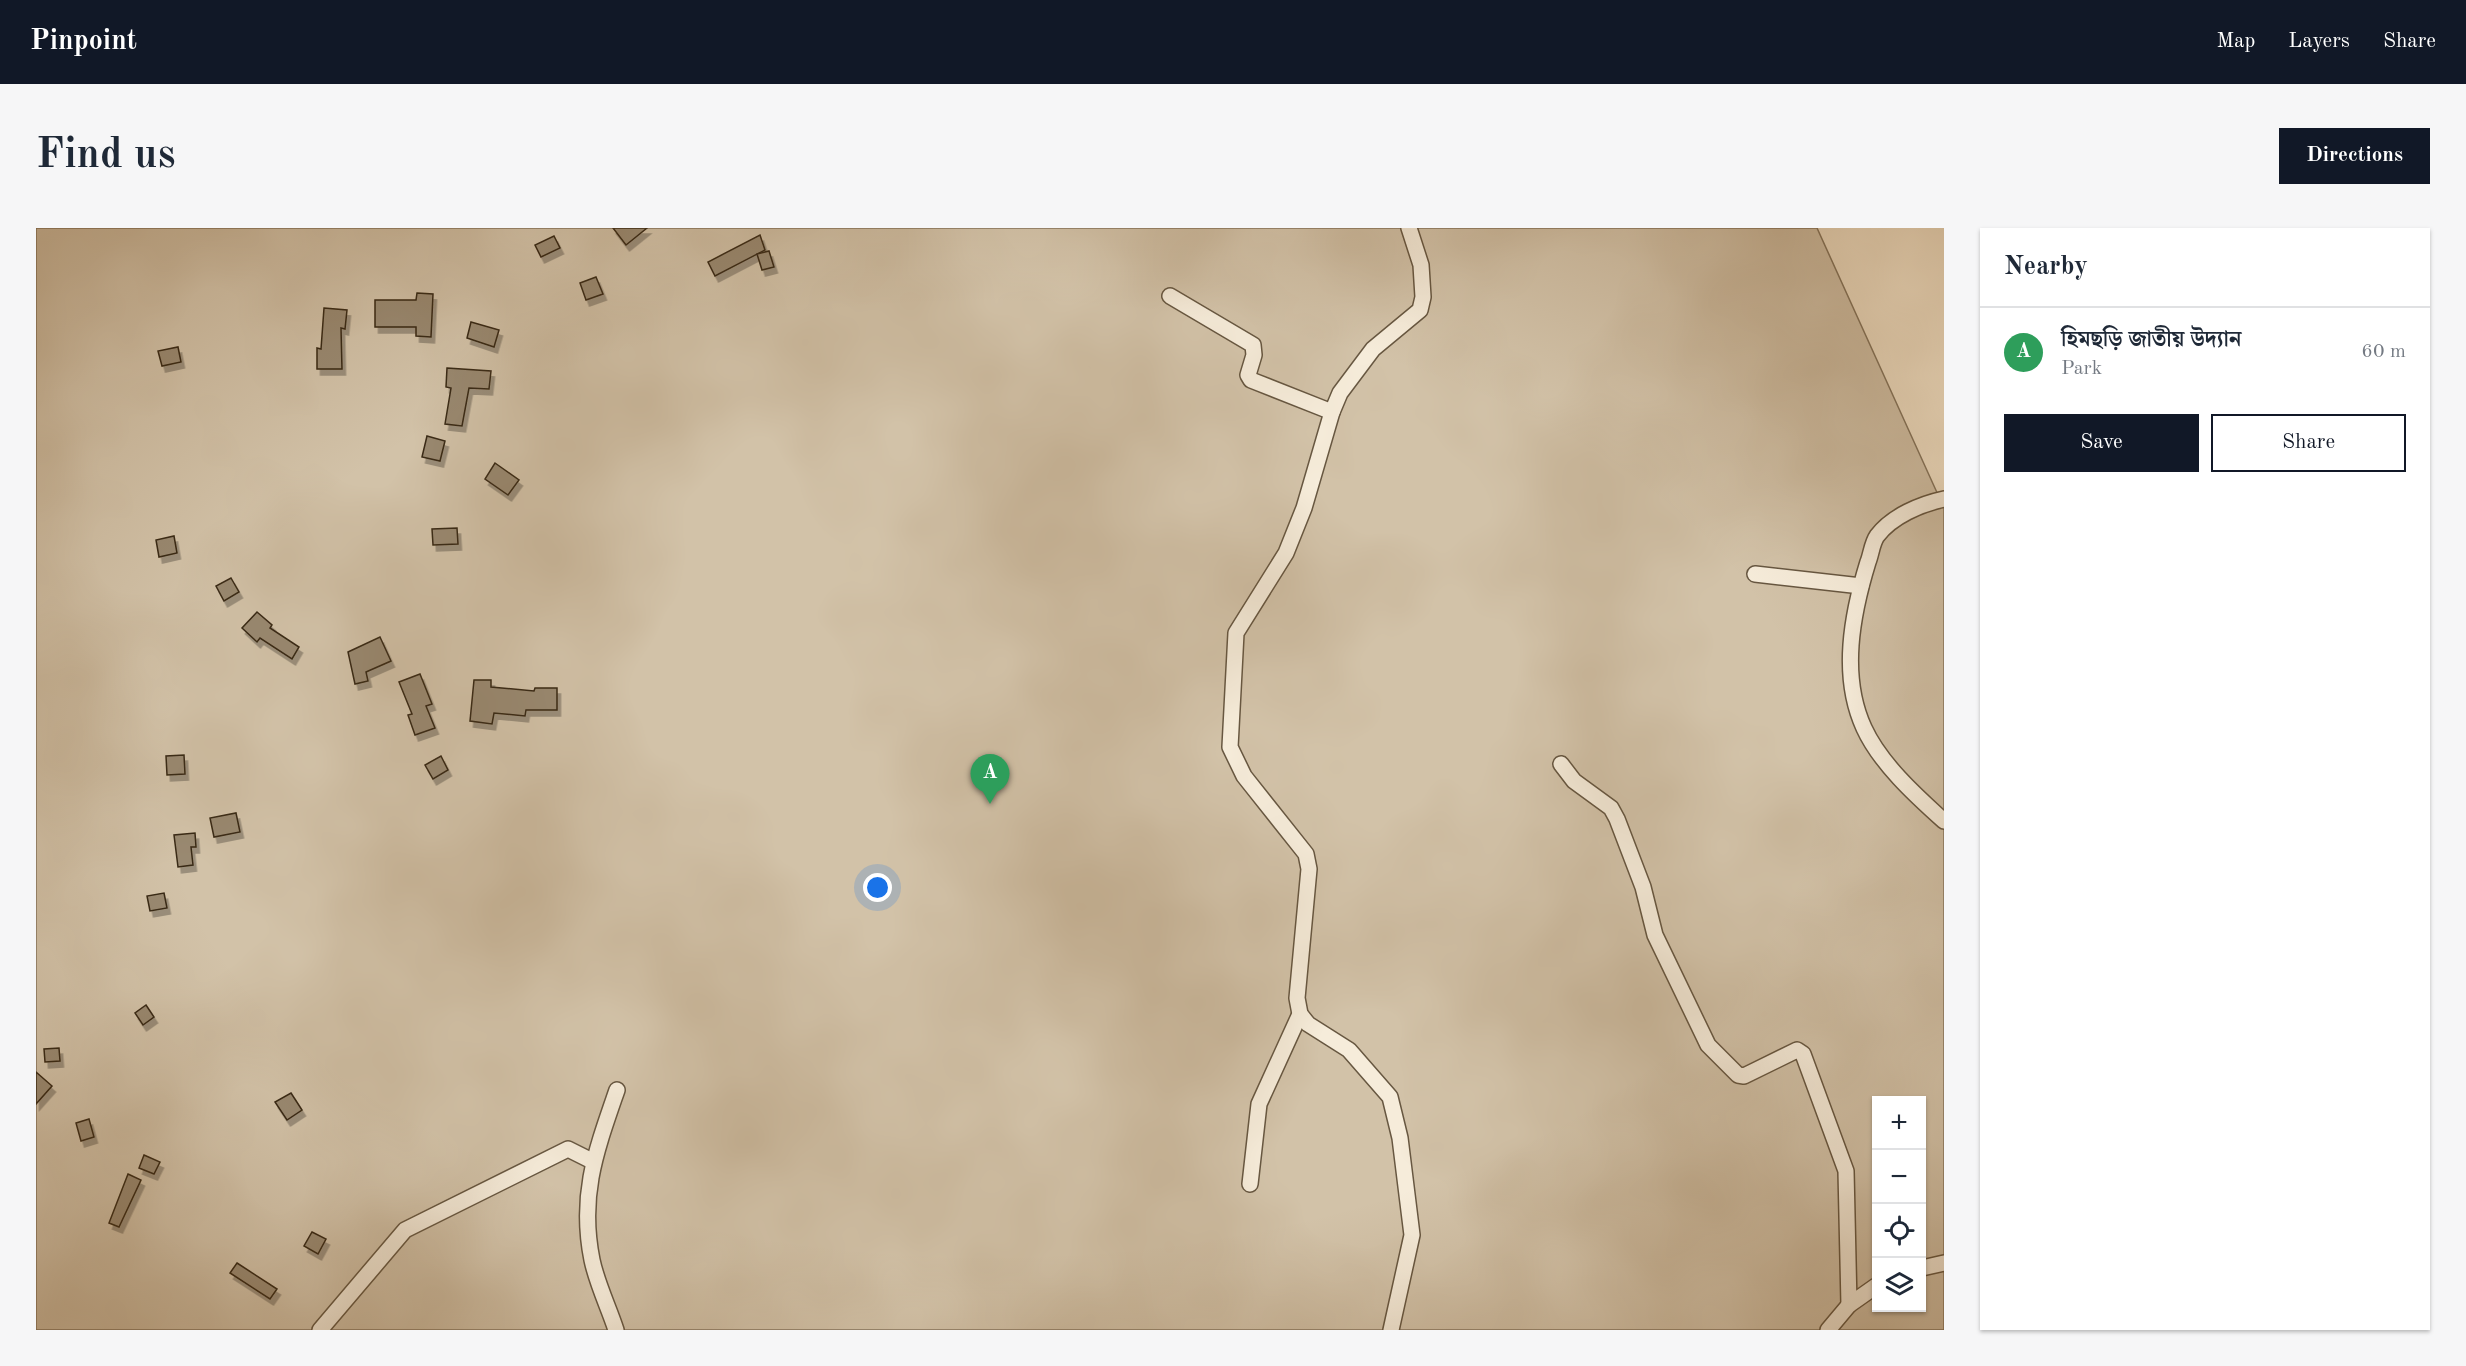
<!DOCTYPE html>
<meta charset="utf-8">
<style>
body{margin:0;font-family:"Old Standard TT","Noto Serif Bengali",serif;background:#f6f6f7;color:#1f2937}
.controls{position:absolute;right:18px;bottom:18px;display:grid;overflow:hidden;border-radius:0px;box-shadow:0 2px 4px #0004}
.controls button{width:54px;height:54px;display:grid;place-items:center;padding:0;border:0;border-bottom:2px solid #e0e1e3;background:#fff;color:#1f2937;font:30px sans-serif}
.you{position:absolute;left:842px;top:660px;width:21px;height:21px;margin:-15px;border:4px solid #fff;border-radius:50%;background:#1a73e8;box-shadow:0 0 0 9px #1a73e833}
.badge{display:grid;place-items:center;width:39px;height:39px;border-radius:50%;background:#111827;color:#fff;font-size:20px;font-weight:700}
.pin{position:absolute;translate:-50% -50px;filter:drop-shadow(0 2px 3px #0008)}
.pin::after{content:'';position:absolute;top:32px;width:21px;height:18px;background:inherit;clip-path:polygon(0 0,100% 0,50% 100%)}
.list{margin:0;padding:0;list-style:none}
h2{display:flex;justify-content:space-between;align-items:center;height:78px;margin:0;padding:0 24px;font-size:26px}
h2 small{font-size:20px;font-weight:400;color:#747a83}
.list li{display:grid;grid-template-columns:39px 1fr auto;gap:18px;align-items:center;box-sizing:border-box;height:90px;padding:0 24px;border-top:2px solid #e0e1e3}
.list b{display:block;font-size:22px;white-space:nowrap}
.list p{margin:0;font-size:20px;white-space:nowrap;color:#747a83}
.list em{font-size:20px;font-style:normal;color:#747a83}
.actions{display:flex;gap:12px;padding:18px 24px}
.actions a{flex:1;padding:14px 0;border:2px solid #111827;border-radius:0px;text-align:center;font-size:21px;color:#111827}
.actions .main{background:#111827;color:#fff}
.icon{flex:none;width:33px;height:33px;fill:none;stroke:currentColor;stroke-width:2;stroke-linecap:round;stroke-linejoin:round}
.map{position:relative;flex:none;width:1908px;height:1102px;overflow:hidden;border-radius:0px}
header{display:flex;align-items:center;gap:36px;box-sizing:border-box;height:84px;padding:0 30px;background:#111827;color:#fff}
header strong{font-size:28px}
nav{display:flex;gap:33px;margin-inline-start:auto;font-size:21px}
.intro{display:flex;align-items:center;justify-content:space-between;box-sizing:border-box;height:144px;padding:0 36px}
h1{margin:0;font-size:42px}
.button{padding:15px 27px;border-radius:0px;background:#111827;color:#fff;font-size:21px;font-weight:700}
main{display:flex;gap:36px;padding:0 36px}
aside{flex:1;background:#fff;border-radius:0px;box-shadow:0 2px 4px #0004}
.map>svg:first-child{display:block}
</style>
<header>
<strong>Pinpoint</strong>
<nav><a>Map</a><a>Layers</a><a>Share</a></nav>
</header>
<div class="intro"><h1>Find us</h1><a class="button">Directions</a></div>
<main>
<div class="map">
<svg width="1908" height="1102" viewBox="0 0 1908 1102">
<defs>
<filter id="shadow"><feDropShadow dx="3.5" dy="6" stdDeviation="0" flood-color="#0004"/></filter>
</defs>
<rect width="100%" height="100%" fill="#f1e1c6"/>
<filter id="stains"><feTurbulence type="fractalNoise" baseFrequency=".00333" numOctaves="4"/><feColorMatrix values="0 0 0 0 .2 0 0 0 0 .09 0 0 0 0 .02 0 0 0 .5 -.17"/></filter>
<radialGradient id="worn" r=".72"><stop offset=".6" stop-color="#630" stop-opacity="0"/><stop offset="1" stop-color="#630" stop-opacity=".3"/></radialGradient>
<!-- green -->
<path fill="#d2c2a8" stroke="#86765e" stroke-width="1.5" fill-rule="evenodd" d="M0 0H1781L1908 280V1102H0ZM1840 872H1886V1080H1840Z"/>
<!-- building -->
<g fill="#998971" stroke="#392915" stroke-width="1.5" filter="url(#shadow)">
<path d="M577 0H611L590 17Z"/>
<path d="M724 7 729 22 679 48 672 34Z"/>
<path d="M518 8 524 20 505 29 499 17Z"/>
<path d="M733 23 738 39 726 42 721 26Z"/>
<path d="M560 49 567 66 550 72 544 55Z"/>
<path d="M381 65 397 66 395 109 380 108V99H339V72H380Z"/>
<path d="M288 80 311 82 309 101 305 100 306 141H281V120L285 121Z"/>
<path d="M435 94 463 102 458 119 431 110Z"/>
<path d="M142 119 145 134 126 138 122 123Z"/>
<path d="M411 140 455 143 453 161 433 160 426 198 409 196 415 160 410 159Z"/>
<path d="M391 208 409 213 404 233 386 229Z"/>
<path d="M459 235 483 252 472 267 449 251Z"/>
<path d="M421 300 422 316 397 317 396 301Z"/>
<path d="M138 308 141 325 123 329 120 312Z"/>
<path d="M195 350 203 364 188 373 180 358Z"/>
<path d="M221 384 236 397 234 400 263 419 256 431 224 410 221 414 206 400Z"/>
<path d="M344 409 355 433 330 444 332 453 319 456 312 424Z"/>
<path d="M384 446 396 476 390 478 399 500 379 507 372 487 376 486 363 454Z"/>
<path d="M438 452H455V459L498 463 499 460H521V482H490L489 488 458 485 456 496 434 493Z"/>
<path d="M148 527 149 546 131 547 130 528Z"/>
<path d="M405 528 412 542 397 551 389 537Z"/>
<path d="M200 585 204 604 178 609 174 590Z"/>
<path d="M159 605 160 619H155L157 637 142 639 138 607Z"/>
<path d="M128 665 131 680 114 683 111 668Z"/>
<path d="M110 777 118 789 107 797 99 785Z"/>
<path d="M23 820 24 833 9 834 8 821Z"/>
<path d="M0 844 16 858 0 876Z"/>
<path d="M255 865 266 882 251 892 239 874Z"/>
<path d="M53 891 58 909 45 913 40 895Z"/>
<path d="M108 927 124 934 118 946 103 940Z"/>
<path d="M92 946 105 952 83 999 73 995Z"/>
<path d="M276 1004 290 1011 282 1026 268 1018Z"/>
<path d="M201 1035 241 1061 234 1071 194 1045Z"/>
</g>
<g fill="none" stroke-linecap="round" stroke-linejoin="round">
<defs>
<g id="street">
<path d="M1134 68 1217 117 1218 127 1212 147 1215 152 1296 184"/>
<path d="M1908 271C1885 276 1856 288 1841 308 1836 315 1835 327 1832 334 1816 386 1804 448 1828 500 1844 535 1879 567 1908 593"/>
<path d="M1719 346 1825 358"/>
<path d="M1525 536 1538 553 1575 580 1581 591 1607 659 1619 707 1672 817 1702 847 1708 848 1761 822 1767 826 1810 943 1813 1077"/>
<path d="M1214 956 1223 876 1264 786"/>
<path d="M1886 1040 1908 1035"/>
<path d="M284 1102 369 1002 532 921 556 933"/>
<path d="M580 1102C573 1080 561 1056 556 1032 543 967 560 923 581 862"/>
<path d="M1355 1102 1376 1007 1364 910 1354 869 1313 822 1272 796 1264 786 1261 770 1273 641 1270 626 1208 548 1194 519 1200 405 1250 325 1268 280 1296 184 1304 165 1337 121 1384 82 1387 69 1385 37 1373 0"/>
<path d="M1792 1102 1813 1077 1840 1058"/>
</g>
</defs>
<!-- street casing -->
<use href="#street" stroke="#675741" stroke-width="18"/>
<!-- street -->
<use href="#street" stroke="#f6ecda" stroke-width="15"/>
</g>
<rect width="100%" height="100%" filter="url(#stains)"/>
<rect width="100%" height="100%" fill="url(#worn)"/>
</svg>
<div class="controls">
<button>+</button>
<button>−</button>
<button><svg class="icon" aria-label="locate" viewBox="0 0 24 24"><circle cx="12" cy="12" r="6"/><path d="M12 2v4M12 18v4M2 12h4M18 12h4"/></svg></button>
<button><svg class="icon" aria-label="layers" viewBox="0 0 24 24"><path d="M12 4l9 5-9 5-9-5zM3 14l9 5 9-5"/></svg></button>
</div>
<div class="you"></div>
<div class="pin badge" style="left:954px;top:576px;background:#2e9e5b">A</div>
</div>
<aside>
<h2>Nearby<small></small></h2>
<ul class="list">
<li><span class="badge" style="background:#2e9e5b">A</span><div><b>হিমছড়ি জাতীয় উদ্যান</b><p>Park</p></div><em>60 m</em></li>
</ul>
<div class="actions"><a class="main">Save</a><a>Share</a></div>
</aside>
</main>
